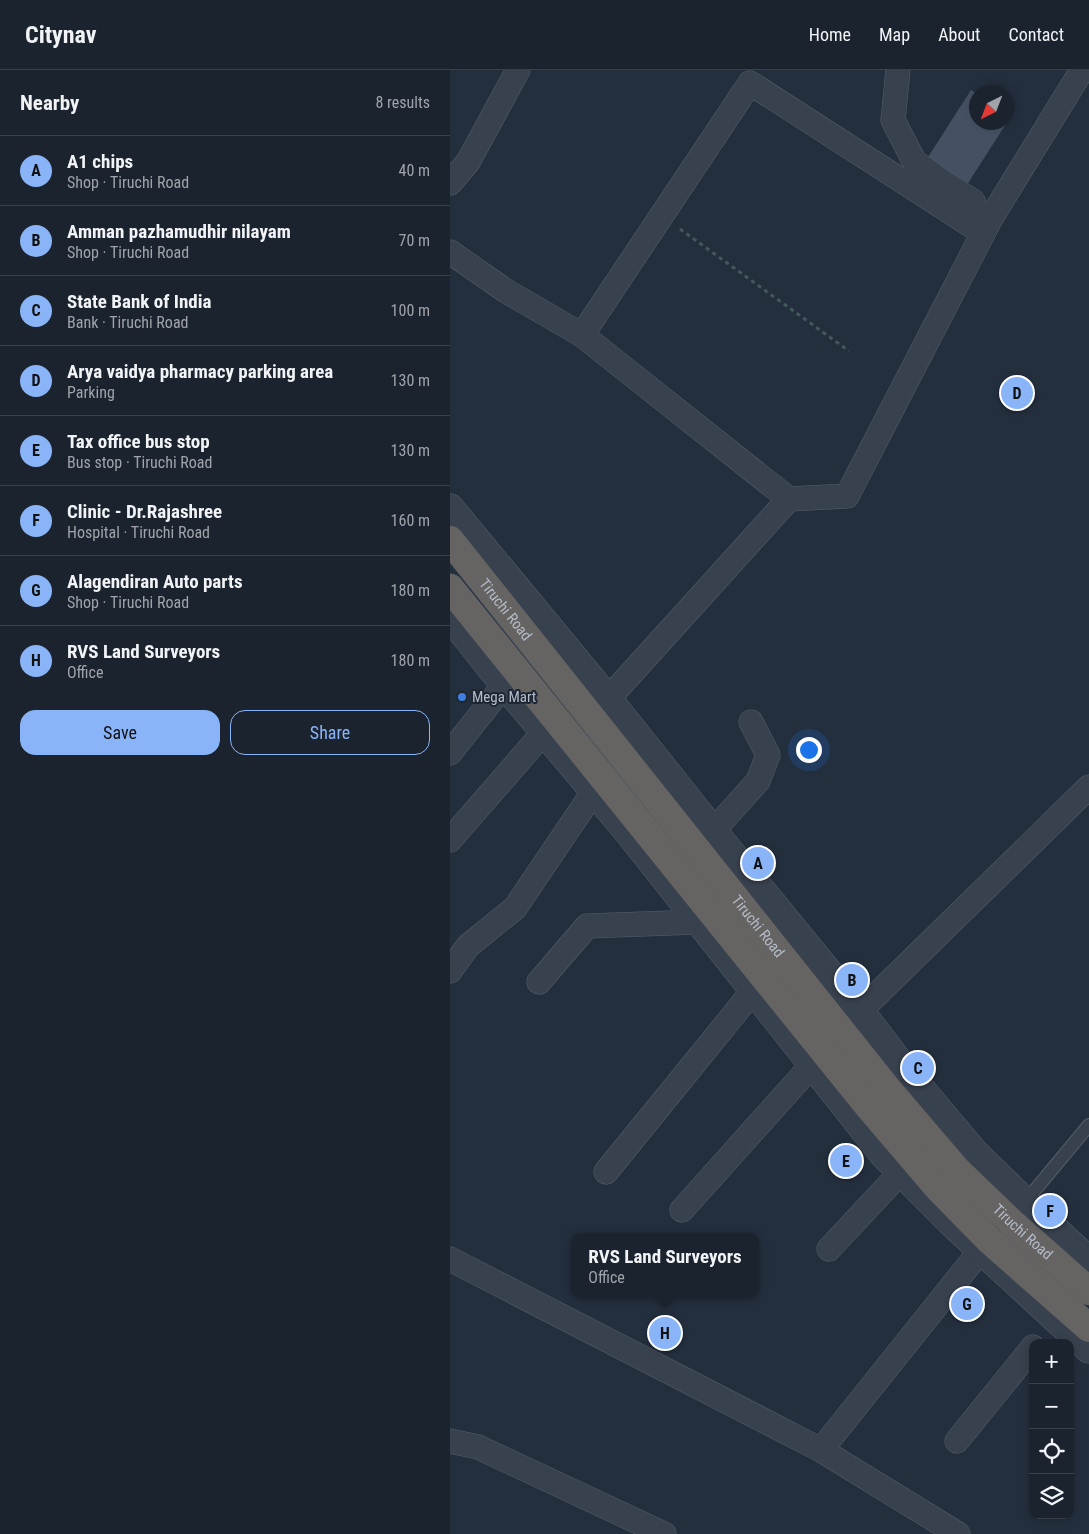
<!DOCTYPE html>
<meta charset="utf-8">
<style>
body{margin:0;font-family:"Roboto Condensed",sans-serif;background:#242b36;color:#f1f3f6}
.controls{position:absolute;right:15px;bottom:15px;display:grid;overflow:hidden;border-radius:10px;box-shadow:0 2px 8px #0003}
.controls button{width:45px;height:45px;display:grid;place-items:center;padding:0;border:0;border-bottom:1px solid #39404a;background:#1b232e;color:#f1f3f6;font:25px sans-serif}
.compass{position:absolute;left:519px;top:15px;width:45px;height:45px;border-radius:50%;background:#1b232e;box-shadow:0 2px 8px #0003;rotate:222deg}
.you{position:absolute;left:358px;top:679px;width:18px;height:18px;margin:-12px;border:4px solid #fff;border-radius:50%;background:#1a73e8;box-shadow:0 0 0 8px #1a73e833}
.badge{display:grid;place-items:center;width:32px;height:32px;border-radius:50%;background:#8ab4f8;color:#111;font-size:16px;font-weight:700}
.pin{position:absolute;translate:-50% -50%;border:2px solid #fff;box-shadow:0 1px 5px #0006}
.popup{position:absolute;left:121px;top:1163px;width:188px;height:65px;box-sizing:border-box;display:grid;place-content:center;border-radius:10px;background:#1b232e;filter:drop-shadow(0 1px 4px #0005);font-size:16px;white-space:nowrap;color:#a0a4aa}
.popup b{font-size:19px;color:#f1f3f6}
.popup::after{content:'';position:absolute;left:50%;top:100%;margin-left:-10px;border:10px solid transparent;border-top-color:#1b232e}
.list{margin:0;padding:0;list-style:none}
h2{display:flex;justify-content:space-between;align-items:center;height:65px;margin:0;padding:0 20px;font-size:21px}
h2 small{font-size:16px;font-weight:400;color:#a0a4aa}
.list li{display:grid;grid-template-columns:32px 1fr auto;gap:15px;align-items:center;box-sizing:border-box;height:70px;padding:0 20px;border-top:1px solid #39404a}
.list b{display:block;font-size:19px;white-space:nowrap}
.list p{margin:0;font-size:16px;white-space:nowrap;color:#a0a4aa}
.list em{font-size:16px;font-style:normal;color:#a0a4aa}
.actions{display:flex;gap:10px;padding:15px 20px}
.actions a{flex:1;padding:11px 0;border:1px solid #8ab4f8;border-radius:15px;text-align:center;font-size:18px;color:#8ab4f8}
.actions .main{background:#8ab4f8;color:#111}
.icon{flex:none;width:28px;height:28px;fill:none;stroke:currentColor;stroke-width:2;stroke-linecap:round;stroke-linejoin:round}
.map{position:relative;flex:none;width:639px;height:1464px;overflow:hidden}
header{display:flex;align-items:center;gap:30px;box-sizing:border-box;height:70px;padding:0 25px;background:#1b232e;border-bottom:1px solid #39404a}
header strong{font-size:24px}
nav{display:flex;gap:28px;margin-inline-start:auto;font-size:18px}
main{display:flex}
aside{flex:1;background:#1b232e}
.map>svg:first-child{display:block}
</style>
<header>
<strong>Citynav</strong>
<nav><a>Home</a><a>Map</a><a>About</a><a>Contact</a></nav>
</header>
<main>
<aside>
<h2>Nearby<small>8 results</small></h2>
<ul class="list">
<li><span class="badge">A</span><div><b>A1 chips</b><p>Shop · Tiruchi Road</p></div><em>40 m</em></li>
<li><span class="badge">B</span><div><b>Amman pazhamudhir nilayam</b><p>Shop · Tiruchi Road</p></div><em>70 m</em></li>
<li><span class="badge">C</span><div><b>State Bank of India</b><p>Bank · Tiruchi Road</p></div><em>100 m</em></li>
<li><span class="badge">D</span><div><b>Arya vaidya pharmacy parking area</b><p>Parking</p></div><em>130 m</em></li>
<li><span class="badge">E</span><div><b>Tax office bus stop</b><p>Bus stop · Tiruchi Road</p></div><em>130 m</em></li>
<li><span class="badge">F</span><div><b>Clinic - Dr.Rajashree</b><p>Hospital · Tiruchi Road</p></div><em>160 m</em></li>
<li><span class="badge">G</span><div><b>Alagendiran Auto parts</b><p>Shop · Tiruchi Road</p></div><em>180 m</em></li>
<li><span class="badge">H</span><div><b>RVS Land Surveyors</b><p>Office</p></div><em>180 m</em></li>
</ul>
<div class="actions"><a class="main">Save</a><a>Share</a></div>
</aside>
<div class="map">
<svg width="639" height="1464" viewBox="0 0 639 1464">
<rect width="100%" height="100%" fill="#242f3e"/>
<!-- building -->
<path fill="#455162" d="M521 20 526 23V52H556V43L561 46 513 121 473 95Z"/>
<g fill="none" stroke-linecap="round" stroke-linejoin="round">
<defs>
<path id="service" d="M575 1132 639 1055"/>
<g id="minor">
<path d="M448 0 443 50 464 91 494 113 523 131 533 163"/>
<path d="M0 113 18 92 68 0"/>
<path d="M0 182 56 221 132 265 339 429 158 629"/>
<path d="M132 265 300 13 533 163"/>
<path d="M339 429 397 426 541 148 632 0"/>
<path d="M0 683 54 615"/>
<path d="M263 761 308 711 318 685 301 652"/>
<path d="M0 770 94 662"/>
<path d="M0 901 18 876 65 838 144 721"/>
<path d="M89 912 137 856 249 852"/>
<path d="M410 941 639 717"/>
<path d="M156 1102 303 921"/>
<path d="M232 1140 362 995"/>
<path d="M379 1179 451 1102"/>
<path d="M0 1189 371 1380 508 1464"/>
<path d="M0 1371 28 1377 214 1464"/>
<path d="M507 1371 583 1277"/>
<path d="M371 1380 531 1180"/>
</g>
<g id="tertiary">
<path d="M0 438 158 629 263 761 410 941 455 1000 524 1082 575 1132 639 1191"/>
<path d="M0 546 40 597 179 763 434 1085 505 1156 639 1279"/>
</g>
<g id="trunk">
<path id="s1" d="M0 470 436 1017 507 1100 561 1152 639 1221"/>
<path d="M0 518 418 1036 488 1118 539 1170 639 1258"/>
</g>
</defs>
<!-- service casing -->
<use href="#service" stroke="#565f6c" stroke-width="14"/>
<!-- minor casing -->
<use href="#minor" stroke="#565f6c" stroke-width="25"/>
<!-- tertiary casing -->
<use href="#tertiary" stroke="#565f6c" stroke-width="29"/>
<!-- trunk casing -->
<use href="#trunk" stroke="#434c59" stroke-width="29"/>
<!-- path -->
<path stroke="#44595c" stroke-width="3" stroke-dasharray="4 4" stroke-linecap="butt" d="M230 159 399 281"/>
<!-- service -->
<use href="#service" stroke="#38414e" stroke-width="12"/>
<!-- minor -->
<use href="#minor" stroke="#38414e" stroke-width="24"/>
<!-- tertiary -->
<use href="#tertiary" stroke="#38414e" stroke-width="28"/>
<!-- trunk -->
<use href="#trunk" stroke="#656462" stroke-width="28"/>
</g>
<!-- markers -->
<circle fill="#3f7fe0" stroke="#1d2633" stroke-width="2" cx="12" cy="627" r="5"/>
<g text-anchor="middle" dominant-baseline="central" stroke-width="4" stroke-linejoin="round" paint-order="stroke">
<!-- street labels -->
<g font-size="15" fill="#b4bcc9" stroke="#1d2633">
<text stroke="none"><textPath href="#s1" startOffset="89">Tiruchi Road</textPath></text>
<text stroke="none"><textPath href="#s1" startOffset="494">Tiruchi Road</textPath></text>
<text stroke="none"><textPath href="#s1" startOffset="899">Tiruchi Road</textPath></text>
</g>
<!-- poi labels -->
<g font-size="15" fill="#b4bcc9" stroke="#1d2633" text-anchor="start">
<text x="22" y="627">Mega Mart</text>
</g>
</g>
</svg>
<div class="controls">
<button>+</button>
<button>−</button>
<button><svg class="icon" aria-label="locate" viewBox="0 0 24 24"><circle cx="12" cy="12" r="6"/><path d="M12 2v4M12 18v4M2 12h4M18 12h4"/></svg></button>
<button><svg class="icon" aria-label="layers" viewBox="0 0 24 24"><path d="M12 4l9 5-9 5-9-5zM3 14l9 5 9-5"/></svg></button>
</div>
<svg class="compass" viewBox="-18 -18 36 36"><path d="M0-13l5 13h-10z" fill="#e53935"/><path d="M0 13l5-13h-10z" fill="#a0a4aa"/></svg>
<div class="you"></div>
<div class="pin badge" style="left:308px;top:793px">A</div>
<div class="pin badge" style="left:402px;top:910px">B</div>
<div class="pin badge" style="left:468px;top:998px">C</div>
<div class="pin badge" style="left:567px;top:323px">D</div>
<div class="pin badge" style="left:396px;top:1091px">E</div>
<div class="pin badge" style="left:600px;top:1141px">F</div>
<div class="pin badge" style="left:517px;top:1234px">G</div>
<div class="pin badge" style="left:215px;top:1263px">H</div>
<div class="popup"><b>RVS Land Surveyors</b>Office</div>
</div>
</main>
